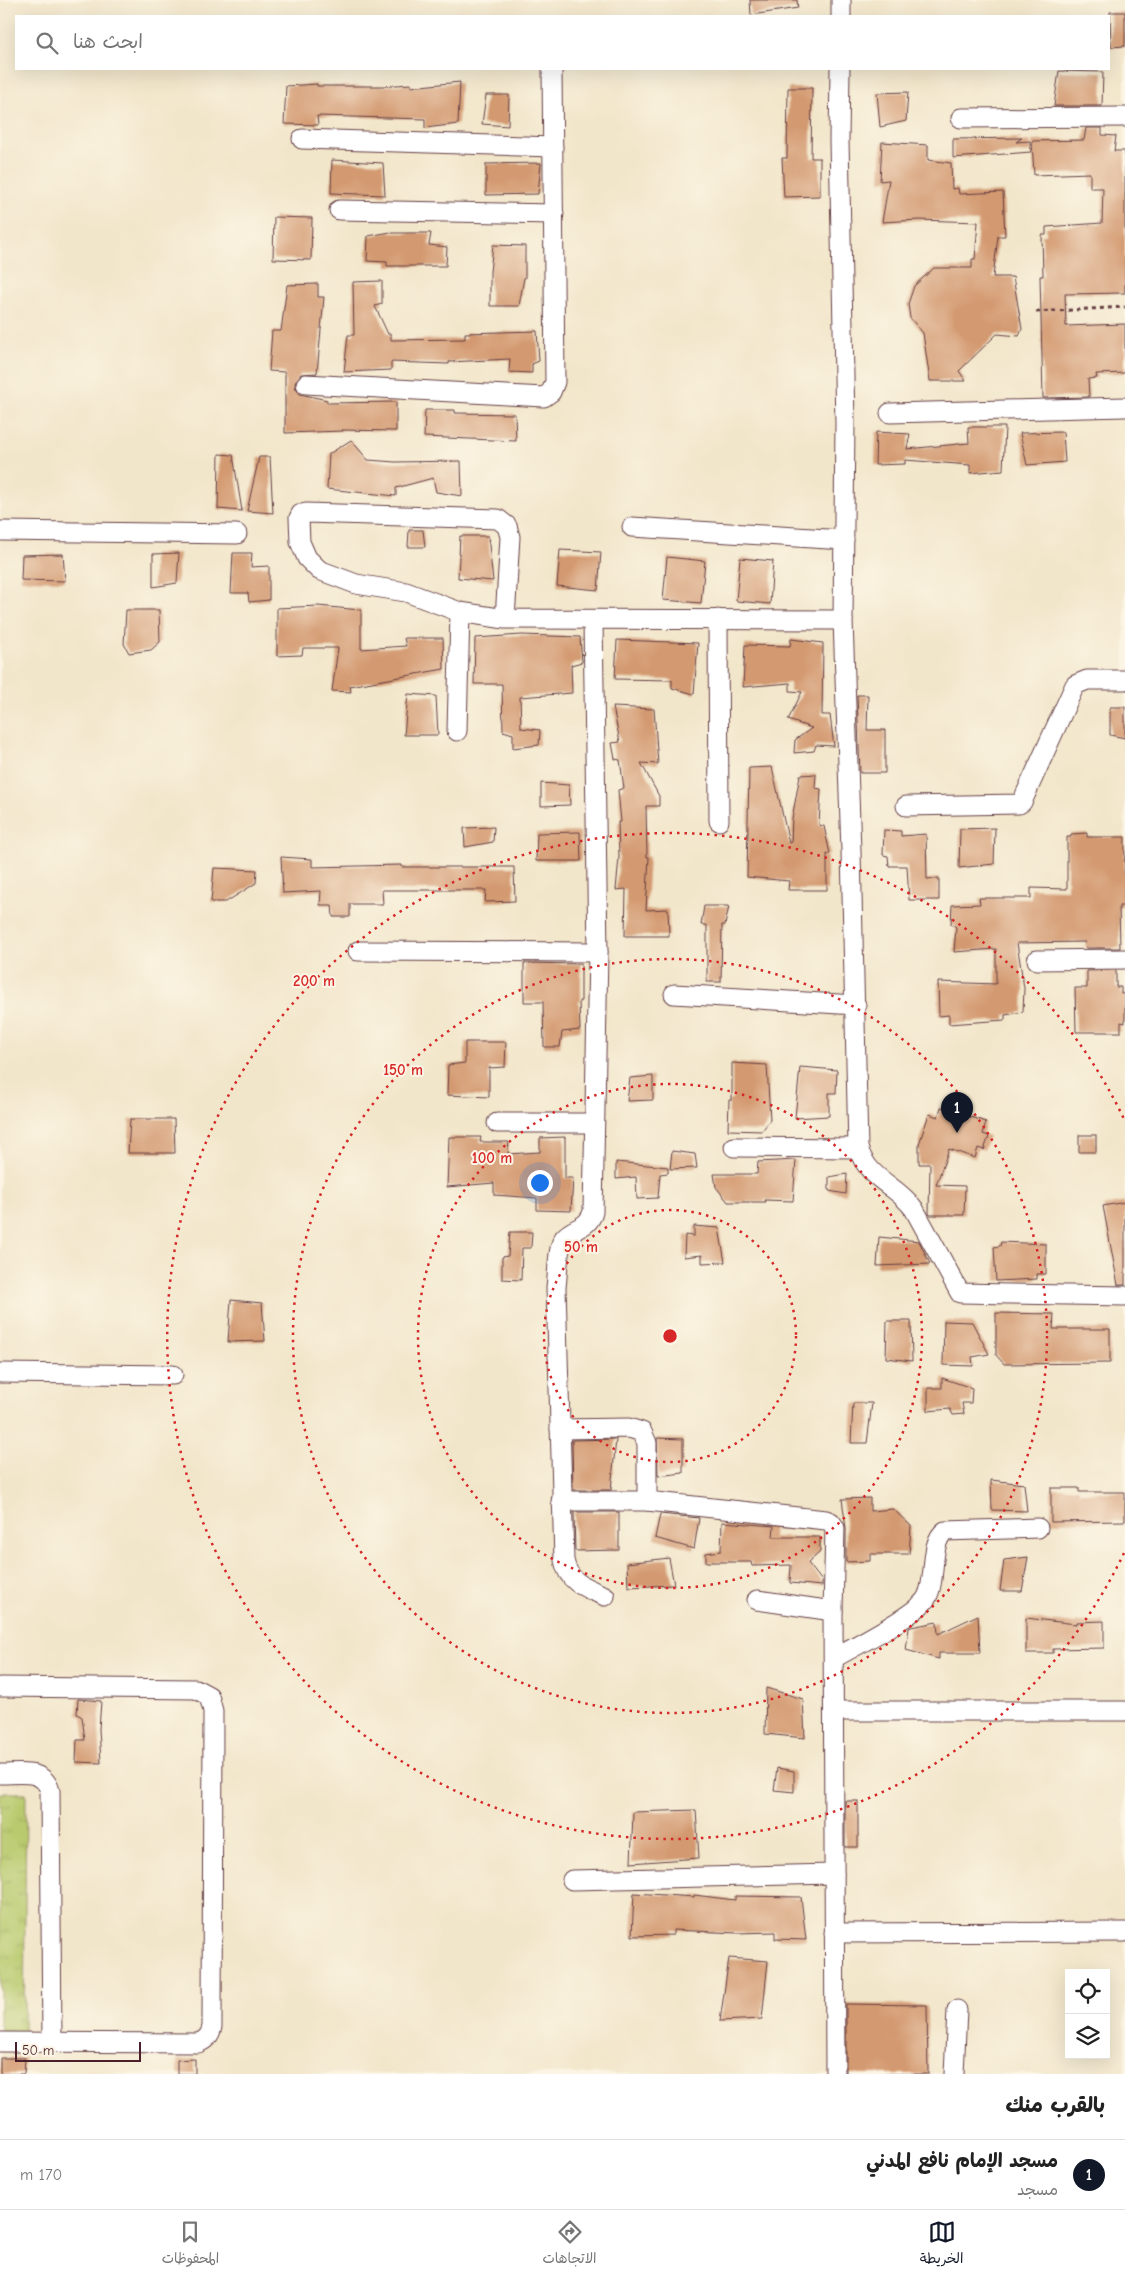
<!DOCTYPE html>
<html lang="ar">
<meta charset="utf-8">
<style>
body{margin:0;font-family:"Comic Neue","Playpen Sans Arabic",sans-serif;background:#f2f2f2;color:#222;direction:rtl}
.controls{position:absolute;right:15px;bottom:15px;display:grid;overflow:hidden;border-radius:0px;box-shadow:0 5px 20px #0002}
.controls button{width:45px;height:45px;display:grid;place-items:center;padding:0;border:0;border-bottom:1px solid #e0e0e0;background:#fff;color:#222;font:25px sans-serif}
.scale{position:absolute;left:15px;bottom:12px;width:126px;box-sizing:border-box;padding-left:5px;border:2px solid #4a1f2b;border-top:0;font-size:14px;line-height:18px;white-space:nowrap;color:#4a1f2b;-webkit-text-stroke:4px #fcf5e5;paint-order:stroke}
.you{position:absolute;left:539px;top:1182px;width:18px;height:18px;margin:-12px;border:4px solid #fff;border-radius:50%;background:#1a73e8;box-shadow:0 0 0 8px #1a73e833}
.badge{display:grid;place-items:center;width:32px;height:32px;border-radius:50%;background:#111827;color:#fff;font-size:16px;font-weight:700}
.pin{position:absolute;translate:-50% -41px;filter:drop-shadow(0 1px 2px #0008)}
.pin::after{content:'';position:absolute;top:26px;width:18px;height:15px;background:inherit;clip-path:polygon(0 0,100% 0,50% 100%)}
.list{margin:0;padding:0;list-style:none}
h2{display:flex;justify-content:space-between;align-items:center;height:65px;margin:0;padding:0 20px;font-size:21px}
h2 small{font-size:16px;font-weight:400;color:#767676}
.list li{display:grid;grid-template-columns:32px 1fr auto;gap:15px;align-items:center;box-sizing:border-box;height:70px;padding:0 20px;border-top:1px solid #e0e0e0}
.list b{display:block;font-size:19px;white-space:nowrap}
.list p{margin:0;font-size:16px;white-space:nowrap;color:#767676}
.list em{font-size:16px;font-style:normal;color:#767676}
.icon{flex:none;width:28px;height:28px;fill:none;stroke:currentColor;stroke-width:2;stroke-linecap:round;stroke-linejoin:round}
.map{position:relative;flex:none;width:1125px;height:2074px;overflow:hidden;direction:ltr}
.search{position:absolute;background:#fff;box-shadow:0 5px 20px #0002;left:15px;right:15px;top:15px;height:55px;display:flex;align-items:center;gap:12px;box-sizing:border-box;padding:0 18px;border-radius:0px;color:#767676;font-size:19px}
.sheet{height:135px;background:#fff}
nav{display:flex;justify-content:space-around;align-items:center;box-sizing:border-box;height:70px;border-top:1px solid #e0e0e0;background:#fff;font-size:14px;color:#767676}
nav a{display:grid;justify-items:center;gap:2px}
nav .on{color:#111827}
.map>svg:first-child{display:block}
</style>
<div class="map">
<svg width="1125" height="2074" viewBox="0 0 1125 2074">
<defs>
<pattern id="park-tufts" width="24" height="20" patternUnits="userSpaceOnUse" patternTransform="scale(1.25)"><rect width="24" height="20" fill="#b8ca6d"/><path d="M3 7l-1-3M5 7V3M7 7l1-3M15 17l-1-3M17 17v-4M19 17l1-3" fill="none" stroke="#a0ad5f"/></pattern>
</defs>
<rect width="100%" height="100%" fill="#fcf5e5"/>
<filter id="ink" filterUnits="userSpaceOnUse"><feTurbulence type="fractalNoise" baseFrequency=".02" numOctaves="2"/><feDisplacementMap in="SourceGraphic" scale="10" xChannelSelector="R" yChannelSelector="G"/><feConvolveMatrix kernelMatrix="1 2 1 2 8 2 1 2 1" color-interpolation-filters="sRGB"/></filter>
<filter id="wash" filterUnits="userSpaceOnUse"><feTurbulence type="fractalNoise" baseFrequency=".0096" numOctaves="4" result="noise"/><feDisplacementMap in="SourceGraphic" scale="20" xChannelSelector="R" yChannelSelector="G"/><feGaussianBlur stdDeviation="1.12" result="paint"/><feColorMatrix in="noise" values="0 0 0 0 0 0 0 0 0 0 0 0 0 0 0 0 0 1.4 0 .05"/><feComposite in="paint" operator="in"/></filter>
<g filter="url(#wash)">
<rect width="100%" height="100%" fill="#f2e6ca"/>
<!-- park -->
<path fill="url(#park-tufts)" stroke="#81744c" d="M0 1793H26L24 2033 0 2032Z"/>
<g id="blocks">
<!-- building -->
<g fill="#d39970">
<path d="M750 0H797L798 8 751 15Z"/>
<path d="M1110 12H1125V46L1111 47Z"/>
<path d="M1059 71 1103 72 1102 106H1054Z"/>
<path d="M460 82 458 124 425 128V119L317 116 318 125 284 124 286 86 317 84V86H383L411 84V87Z"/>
<path d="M788 88H812L811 158H820V196L784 197 782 158H787Z"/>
<path d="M908 92 906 121 880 127 877 93Z"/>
<path d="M486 95H509L508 126 482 124Z"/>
<path d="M1086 128H1102V135L1116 136 1114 151H1125V293L1065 294 1066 326 1125 324V373L1096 374 1097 378 1088 379 1089 397 1043 398 1040 276H1043L1042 235H1046V227L1102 223 1103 188H1090V173L1034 175 1032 141 1084 140Z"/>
<path d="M1022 138 1016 142 1030 141 1031 152 953 158V139Z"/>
<path d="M882 142 928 145V160L951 163 952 189 958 188 959 194 1003 192 1005 236H998L993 277H1013L1022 329 1019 336 997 334 959 371 966 381H930L923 333 910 318 908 304 914 286 934 268H972V259H975L978 222 919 220 882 222 889 180 880 181Z"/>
<path d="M332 160 383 163 385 195 331 193Z"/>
<path d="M541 163 538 194 486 195V164Z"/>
<path d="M274 217 312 218 311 260 273 259Z"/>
<path d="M391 232V233H431L429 245 447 247 446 266H387V262L367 261 368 236Z"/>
<path d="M493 245 525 246V278H524L519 306H490V272Z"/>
<path d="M382 281V304L375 306 388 334H391V340L465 339V333L537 331 539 361 532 364V373L509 372 510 359 449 362V364L391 362V370L344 372 348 335H354L353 282Z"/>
<path d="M318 284V297H324L317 373 301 374 295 383 296 389 300 394 327 400V403L396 402V431L342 430 343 431 285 433V372L269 371 272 331H281L287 285Z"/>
<path d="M425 410H455V413L515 414 516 441 424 437Z"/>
<path d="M968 427H1005L1003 470 970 473V465L905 460V464L875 465 876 432 910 434 907 449 969 443Z"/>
<path d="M1063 432 1065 462 1027 465 1020 433Z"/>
<path d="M351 440 368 460 395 462 461 461 462 496 436 492 433 478 396 488V496L327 489 329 454Z"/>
<path d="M219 454 233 455 242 511 218 509Z"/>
<path d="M259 457H270L273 513 247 511Z"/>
<path d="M409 530H423L425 547H408Z"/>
<path d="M460 536H488L493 581 458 578Z"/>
<path d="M560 550 601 552 598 590 557 586Z"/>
<path d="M179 553 177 583 153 587V554Z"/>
<path d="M233 553H252L251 567 269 566V600L249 602 248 593H231Z"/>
<path d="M63 554 65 581 21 580 22 555Z"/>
<path d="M667 557 705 561 701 603 663 600Z"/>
<path d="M740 558 773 561 770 604 736 601Z"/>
<path d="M318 606 361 610V649L406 646 404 638H443L444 669 350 686 351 692 332 691 338 648H303L302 655 277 656V608Z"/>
<path d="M126 610H159L160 642 151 650 129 653 124 644Z"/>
<path d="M522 635 580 637 582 662 571 665 572 693 520 697 521 728 540 730 539 745 513 748V734L503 731 502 684H474L475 638Z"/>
<path d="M791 639 823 643 822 715H830L834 746 816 745 814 751 794 753 795 740 812 728 788 720 802 692 790 691V683L743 687 745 645 790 646Z"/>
<path d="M617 640 698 643 694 694 672 688V680L615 679Z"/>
<path d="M408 694 436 696 438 735H404Z"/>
<path d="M857 695H868L867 730H885V773H860Z"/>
<path d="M613 707 654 709 658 764 641 763 659 796V806H646L647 857H649L646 910 668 909 669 936H625L626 889 616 890 619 857 618 822H621L618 790 624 788 620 760 615 759 612 743 620 742Z"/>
<path d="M1110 707H1125V738L1110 735Z"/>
<path d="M772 767 789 843H791L792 819 800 775 816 774 815 788 821 789 819 825 824 826 830 854H827V890H788L789 881 747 877 749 768Z"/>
<path d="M541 783 569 785 570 805 541 806Z"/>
<path d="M494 827 493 842 465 847 464 828Z"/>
<path d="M995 828 994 864 959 868 960 829Z"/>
<path d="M884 830 901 831V836L926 834 927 879 939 878V900H909L907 866H889L888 856 883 855Z"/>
<path d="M580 832 581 861H536L537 833Z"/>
<path d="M1087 833V837H1125L1124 906H1119L1120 948H1086L1085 942 1017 943 1024 988 1023 1012 1005 1015V1020L949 1024V1015L939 1016 938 982 996 984V949L954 952 956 927 951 924 952 905 980 904 979 898H1031V888L1067 889V837H1071V834Z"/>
<path d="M281 857 312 859V867L402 865V867H514L515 901 485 902 486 890H382L383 904H350V917H333L332 905H320L321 891 283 893Z"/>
<path d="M214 868 257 870 256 883 226 902H211Z"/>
<path d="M704 906H729L725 925H722L721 982H707V925H701Z"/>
<path d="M524 963 581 964V1001H579L580 1030 562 1032 560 1047H544L543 1002H524Z"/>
<path d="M1116 970V987H1121V994H1125V1023L1121 1022V1032H1076L1075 988H1087V971Z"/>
<path d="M465 1042H506L505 1067 489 1068V1097L447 1095 448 1065 465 1063Z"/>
<path d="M732 1063 767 1065 770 1120 762 1131 728 1130 729 1100H732Z"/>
<path d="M800 1067 837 1070 836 1093H829V1116L795 1118Z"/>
<path d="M653 1076V1100L627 1101 630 1078Z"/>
<path d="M941 1107 986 1122 983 1134 989 1136 984 1150 978 1148 975 1158 949 1149 936 1185 965 1186 964 1215H930L929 1213 930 1164H919V1144L929 1114 938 1117Z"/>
<path d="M130 1119H174L175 1153H128Z"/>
<rect x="1079" y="1135" width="17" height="17"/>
<path d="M449 1137H481L480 1142H509L508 1154 540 1152V1138L565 1137V1178H573L571 1211 537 1210V1198L494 1195V1183L447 1187Z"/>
<path d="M672 1151 695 1154 697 1168 670 1169Z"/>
<path d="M796 1160 793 1201 764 1200 765 1202H728L716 1187 714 1174H757L758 1162Z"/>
<path d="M616 1162 668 1167V1173L660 1174 658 1198 637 1199 636 1177 616 1179Z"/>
<path d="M847 1174 846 1194 829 1191V1177Z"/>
<path d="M1125 1202V1285H1118L1103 1206Z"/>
<path d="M694 1226 719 1228 725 1262 702 1263V1255L684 1257 685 1235 694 1236Z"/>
<path d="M510 1232H532L531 1248H522L521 1280 502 1279V1257L508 1256Z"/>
<path d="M879 1237 919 1241 930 1264 877 1266Z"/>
<path d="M1001 1242 1046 1244V1274H1037V1279L996 1281 994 1247 1000 1246Z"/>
<path d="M231 1300 262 1303 265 1341 228 1342Z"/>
<path d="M996 1313 1054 1314 1053 1329H1110V1363L1004 1364 996 1355Z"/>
<path d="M887 1321H911L912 1361 886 1358Z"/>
<path d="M944 1321 972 1322 989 1354 972 1357 973 1366 943 1365Z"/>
<path d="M942 1378 972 1388 971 1403H962L964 1414 953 1415 950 1409 928 1411V1388H942Z"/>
<path d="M853 1403H872L867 1443H851Z"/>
<path d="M657 1438 683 1439V1473L658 1476Z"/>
<path d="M616 1439 611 1490H573L572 1440Z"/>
<path d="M991 1480 1024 1484 1027 1511 992 1510Z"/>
<path d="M1051 1488H1079V1492H1125V1521L1051 1522Z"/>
<path d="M870 1498V1511L893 1509 911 1526 909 1554H870V1561L846 1562V1528L842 1499Z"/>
<path d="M574 1512H619V1550L575 1551Z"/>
<path d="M660 1514 699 1518 694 1549 655 1538Z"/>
<path d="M722 1522 774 1526 773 1537H820V1552L808 1563 822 1581V1586L790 1583 791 1565 752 1566 751 1562H706V1553L721 1551Z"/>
<path d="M1028 1557 1022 1591H1000L1004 1560Z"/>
<path d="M669 1558 674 1585 628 1587 627 1563Z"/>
<path d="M978 1615 980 1653H939V1659L906 1650 909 1628 911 1627 937 1622 938 1634Z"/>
<path d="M1026 1618 1076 1624V1622L1104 1621V1648L1053 1649V1653H1026Z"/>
<path d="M766 1688 803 1699 805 1738 765 1734Z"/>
<path d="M78 1699 101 1701 99 1729 101 1763 76 1762 77 1740H85L82 1717 77 1714Z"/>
<path d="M777 1768 794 1771V1792L774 1790Z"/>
<rect x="845" y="1801" width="13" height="46"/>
<path d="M696 1810 699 1858 631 1863 633 1812Z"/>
<path d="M634 1893 694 1897V1895L735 1900V1896L801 1897 806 1940 775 1939V1932L737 1933 673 1930V1935L632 1936Z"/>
<path d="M729 1958 768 1961 762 2019 720 2021Z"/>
<path d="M846 2004 927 2005 928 2074H846Z"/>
<path d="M0 2058H25L24 2074H0Z"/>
<path d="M195 2059V2074H177V2060Z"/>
</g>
</g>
</g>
<g filter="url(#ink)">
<use href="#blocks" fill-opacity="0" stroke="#633d43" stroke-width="1"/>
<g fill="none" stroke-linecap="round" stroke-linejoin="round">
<defs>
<g id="street">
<path d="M841 16V0"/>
<path d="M840 69 839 140 845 423 843 620 851 851 858 1148C869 1181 896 1184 914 1209L960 1293 1125 1296"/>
<path d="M961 118 1125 117"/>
<path d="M302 139 553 147"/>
<path d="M339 210 554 214"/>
<path d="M306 384 544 397 551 392 555 382 552 69"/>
<path d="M890 413 1125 407"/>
<path d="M632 527 844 540"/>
<path d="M0 531 237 534"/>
<path d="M505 619 510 537 507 526 498 519 306 513 301 514 299 518 300 542 307 558 319 570 356 584 406 592 460 612 505 619 843 620"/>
<path d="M718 619 719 821"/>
<path d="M593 620 598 952 593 1212C588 1229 573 1227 564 1238 557 1248 558 1275 556 1287L564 1560C568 1583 586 1588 605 1596"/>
<path d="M457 731 460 612"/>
<path d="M906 806 1019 804 1022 802 1075 685 1087 680H1125"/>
<path d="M358 951 598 952"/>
<path d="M1037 960 1125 959"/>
<path d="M674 994 856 1005"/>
<path d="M497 1123H593"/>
<path d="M734 1147 858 1148"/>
<path d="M0 1373 173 1375"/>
<path d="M560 1429 629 1428 642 1432 647 1443V1501L826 1520 831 1522 835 1528 833 1611 835 2074"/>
<path d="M561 1501H647"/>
<path d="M757 1600 833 1611"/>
<path d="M834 1658C854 1646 918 1615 927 1597 937 1578 929 1543 945 1531L1038 1528"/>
<path d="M0 1687 196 1689 209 1696 213 1711 212 2027C210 2036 206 2040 198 2043L0 2042"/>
<path d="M834 1711H1125"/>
<path d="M0 1774C19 1774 44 1768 50 1791L52 2042"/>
<path d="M572 1880 834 1874"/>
<path d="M834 1933 1125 1932"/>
<path d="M954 2074 957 2010"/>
</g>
</defs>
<!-- street casing -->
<use href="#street" stroke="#633d43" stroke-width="21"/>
<!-- path -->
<path stroke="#633d43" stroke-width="3" stroke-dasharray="4 4" stroke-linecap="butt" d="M1036 312 1125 307"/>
<!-- street -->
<use href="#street" stroke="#fff" stroke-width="19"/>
</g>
</g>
<!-- distance rings -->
<g fill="none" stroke="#d62828" stroke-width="2.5" stroke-dasharray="2.5 5">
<circle cx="670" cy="1336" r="126"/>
<circle cx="670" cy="1336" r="252"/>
<circle cx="670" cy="1336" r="377"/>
<path d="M1124 1553A503 503 0 1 1 1124 1119"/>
</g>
<circle cx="670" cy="1336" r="8" fill="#d62828" stroke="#fcf5e5" stroke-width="2.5"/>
<g font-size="15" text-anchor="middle" font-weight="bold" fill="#d62828" stroke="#fcf5e5" stroke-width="4" stroke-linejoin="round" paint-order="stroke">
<text x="314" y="986">200 m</text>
<text x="403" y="1075">150 m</text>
<text x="492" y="1163">100 m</text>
<text x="581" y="1252">50 m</text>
</g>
</svg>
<div class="controls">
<button><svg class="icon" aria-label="locate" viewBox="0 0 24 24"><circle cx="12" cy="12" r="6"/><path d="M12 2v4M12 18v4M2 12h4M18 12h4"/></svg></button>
<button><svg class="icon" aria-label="layers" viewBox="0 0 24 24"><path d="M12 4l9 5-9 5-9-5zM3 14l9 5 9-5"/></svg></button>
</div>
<div class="scale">50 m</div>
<div class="you"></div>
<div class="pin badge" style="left:957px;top:1133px">1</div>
<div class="search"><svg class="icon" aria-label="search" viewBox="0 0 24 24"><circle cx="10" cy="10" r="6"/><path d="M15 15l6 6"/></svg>ابحث هنا</div>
</div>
<section class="sheet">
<h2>بالقرب منك<small></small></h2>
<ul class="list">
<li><span class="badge">1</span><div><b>مسجد الإمام نافع المدني</b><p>مسجد</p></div><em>170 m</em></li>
</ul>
</section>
<nav>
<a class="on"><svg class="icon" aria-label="map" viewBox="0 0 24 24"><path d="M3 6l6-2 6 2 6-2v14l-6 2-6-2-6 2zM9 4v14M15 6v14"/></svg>الخريطة</a>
<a><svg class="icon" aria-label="directions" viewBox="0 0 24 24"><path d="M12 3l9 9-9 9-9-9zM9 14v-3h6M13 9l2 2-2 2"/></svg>الاتجاهات</a>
<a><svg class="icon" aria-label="saved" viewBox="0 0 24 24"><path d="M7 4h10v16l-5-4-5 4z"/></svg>المحفوظات</a>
</nav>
